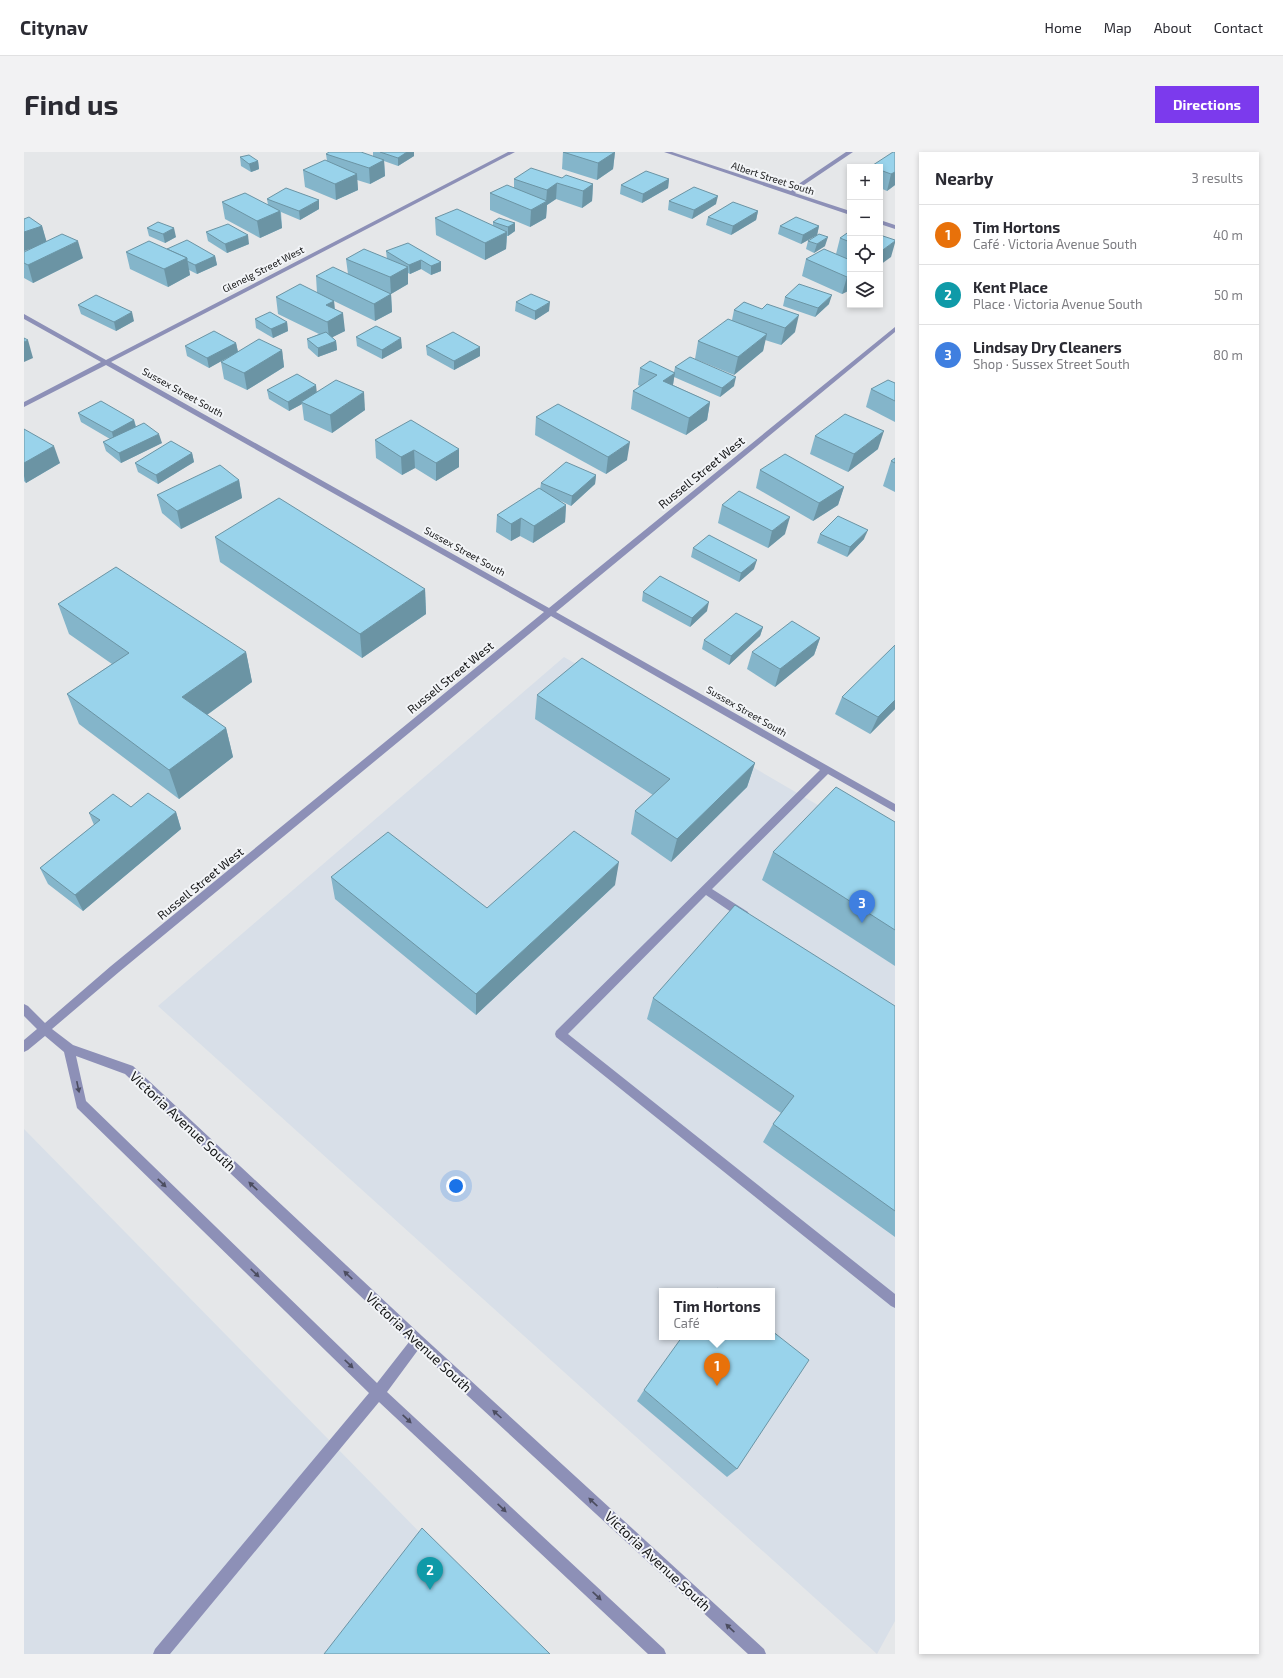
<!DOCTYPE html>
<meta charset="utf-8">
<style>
body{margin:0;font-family:"Exo 2",sans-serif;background:#f2f2f3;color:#2b2b33}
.controls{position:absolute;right:12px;top:12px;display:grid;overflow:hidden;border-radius:0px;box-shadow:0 2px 6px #0003}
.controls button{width:36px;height:36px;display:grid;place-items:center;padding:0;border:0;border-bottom:1px solid #e1e1e2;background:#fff;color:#2b2b33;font:20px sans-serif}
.you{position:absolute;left:432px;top:1034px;width:14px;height:14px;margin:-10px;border:3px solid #fff;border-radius:50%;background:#1a73e8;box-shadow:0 0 0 6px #1a73e833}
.badge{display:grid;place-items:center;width:26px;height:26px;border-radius:50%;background:#7c3aed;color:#fff;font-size:13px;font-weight:700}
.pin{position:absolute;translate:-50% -33px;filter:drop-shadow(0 1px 2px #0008)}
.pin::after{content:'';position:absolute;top:21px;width:14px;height:12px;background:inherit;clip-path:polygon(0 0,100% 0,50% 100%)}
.popup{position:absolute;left:635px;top:1136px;width:116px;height:52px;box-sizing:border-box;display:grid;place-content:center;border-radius:0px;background:#fff;filter:drop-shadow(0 1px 3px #0005);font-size:13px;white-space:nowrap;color:#7c7c81}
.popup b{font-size:15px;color:#2b2b33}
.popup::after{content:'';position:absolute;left:50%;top:100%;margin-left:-8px;border:8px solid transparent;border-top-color:#fff}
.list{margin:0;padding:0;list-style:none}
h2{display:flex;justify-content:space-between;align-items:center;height:52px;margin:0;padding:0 16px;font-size:17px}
h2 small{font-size:13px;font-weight:400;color:#7c7c81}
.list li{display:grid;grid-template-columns:26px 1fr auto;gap:12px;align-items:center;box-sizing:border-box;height:60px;padding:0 16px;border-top:1px solid #e1e1e2}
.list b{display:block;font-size:15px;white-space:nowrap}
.list p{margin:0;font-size:13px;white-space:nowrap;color:#7c7c81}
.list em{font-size:13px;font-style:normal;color:#7c7c81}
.icon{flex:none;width:22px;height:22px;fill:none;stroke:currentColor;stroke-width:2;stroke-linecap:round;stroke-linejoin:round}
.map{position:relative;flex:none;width:871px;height:1502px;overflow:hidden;border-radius:0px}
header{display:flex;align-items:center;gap:24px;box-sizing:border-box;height:56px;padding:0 20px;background:#fff;border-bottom:1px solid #e1e1e2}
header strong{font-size:19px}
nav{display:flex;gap:22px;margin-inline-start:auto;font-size:14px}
.intro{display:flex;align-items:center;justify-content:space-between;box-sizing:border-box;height:96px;padding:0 24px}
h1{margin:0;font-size:28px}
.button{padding:10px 18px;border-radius:0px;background:#7c3aed;color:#fff;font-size:14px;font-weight:700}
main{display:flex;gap:24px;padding:0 24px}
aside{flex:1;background:#fff;border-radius:0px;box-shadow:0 2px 6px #0003}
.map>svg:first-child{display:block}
</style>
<header>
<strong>Citynav</strong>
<nav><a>Home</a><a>Map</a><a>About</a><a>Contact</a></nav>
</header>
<div class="intro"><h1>Find us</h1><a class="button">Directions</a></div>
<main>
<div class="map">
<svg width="871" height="1502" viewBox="0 0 871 1502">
<rect width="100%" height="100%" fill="#e5e7e9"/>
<!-- built -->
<g fill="#d8dfe8" fill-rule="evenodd">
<path d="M540 505 871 698V1469L853 1502 134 854ZM638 1139H748V1185H638Z"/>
<path d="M0 977 515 1502H0Z"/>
</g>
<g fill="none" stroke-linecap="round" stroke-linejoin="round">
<!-- minor -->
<g fill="#8d90b7" fill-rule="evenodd">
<path d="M484 0H491L87 210 525 456 871 175V180L532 460 871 652V660L804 622 688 737 724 760 725 763 724 766 720 767 716 766 682 743 544 882 871 1142V1156L867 1154 532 885 531 882 532 879 796 618 527 464 95 820 28 877 49 893 109 914 398 1184 740 1497 742 1502H724L394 1198 363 1240 640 1497 642 1502H624L355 1250 146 1502H129L131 1497 345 1241 53 956 40 900 21 884 4 898 0 900V888L13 877 0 864V852L4 854 21 871 87 814 520 460 82 213 0 255V250L77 210 0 167V162L82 208ZM52 904 101 922 385 1190 353 1231 62 949Z"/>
<path d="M640 0H648L767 39 773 33 822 0H829L777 35 771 41 826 59V63Z"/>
<path d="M856 68 871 73V77L856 72Z"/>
</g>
</g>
<!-- wall -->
<g fill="#84b5ca">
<path d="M349 0H390V4L374 14 360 9 361 24 346 32 333 28 334 38 312 48 281 35 279 18 303 9 302 2 349 4Z"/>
<path d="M539 0H591L589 17 573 28 538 17Z"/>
<path d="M871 0V33L863 39 856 36V15Z"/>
<path d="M216 5 234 9 235 17 227 20 217 14Z"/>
<path d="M538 26 569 32 568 49 558 56 532 47 523 53 522 66 506 75 466 58V41L490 36V27Z"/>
<path d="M645 27 644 36 618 51 596 42 597 33Z"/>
<path d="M243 47 295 57 276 68 257 60 258 76 236 86 201 67 198 50 244 53Z"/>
<path d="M645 49 692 52 668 67 644 58Z"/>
<path d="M734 59 732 68 707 83 682 73 684 65Z"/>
<path d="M411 66 469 73V70L491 71V79L484 84H483L482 97 461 108 412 83Z"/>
<path d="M0 67 18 74 22 89 59 106 9 131 0 126V100L8 96 0 99Z"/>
<path d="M756 74H795L793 83 777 92 754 82Z"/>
<path d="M123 76 152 85 141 91 125 84Z"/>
<path d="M826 79V138L818 142 778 124 782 107 812 102 816 86Z"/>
<path d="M182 80 225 92 203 101 184 89Z"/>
<path d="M784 89 801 94 790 101 782 97Z"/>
<path d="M143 97 191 104 193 113 173 122 165 118 166 123 144 135 106 117 102 100Z"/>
<path d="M362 99 417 110V119L407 123 397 117 386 122 384 121V132L367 142 368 160 351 169 310 149 311 157 321 179 308 185 312 189 313 198 294 205 284 196 283 187 295 182 254 162 252 145 293 141 292 124 324 122 322 107H363Z"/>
<path d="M761 145 805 152 791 165 759 154Z"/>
<path d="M492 150 525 159 511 168 491 159Z"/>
<path d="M720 150 771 180 757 193 741 188 739 199 710 223 671 207 674 189 708 168 710 158Z"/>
<path d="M54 153 110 169 92 179 57 162Z"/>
<path d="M231 167 263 170 264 179 249 186 232 176Z"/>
<path d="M332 185 378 196 358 207 333 194Z"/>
<path d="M212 191 214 200 258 198 260 215 223 238 200 227 197 210 207 203 185 216 163 204 161 194Z"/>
<path d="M402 194 456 195V204L430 218 403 203Z"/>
<path d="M651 215 710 234 696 245 650 225 649 233 686 250 683 268 662 283 607 257 609 239 616 234 614 233 616 216 650 220Z"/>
<path d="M871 231V270L842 255 847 237Z"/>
<path d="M243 238 293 240 341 258 308 281 280 268 278 252 265 259 245 247Z"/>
<path d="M54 261 110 268 112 274 138 291 97 311 82 299 79 290 86 287 57 270Z"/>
<path d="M512 265 603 308 582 322 511 283Z"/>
<path d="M0 277 36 311 2 331 0 329Z"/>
<path d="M791 284 854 297 824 320 786 302Z"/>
<path d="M351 288 435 297V315L412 329 391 316 378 323 352 306Z"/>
<path d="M168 301 170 310 134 332 114 320 111 311Z"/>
<path d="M871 306V340L859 334 867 309Z"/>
<path d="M736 318 820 335 814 353 789 369 732 336Z"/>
<path d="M572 323 571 332 547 354 535 348 542 353 541 370 509 391 496 384 487 389 472 380 473 363 516 337 517 331Z"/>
<path d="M215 328 218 346 157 377 138 361 133 343Z"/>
<path d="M698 353 761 382 744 396 694 371Z"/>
<path d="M796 382 840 387 823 405 793 391Z"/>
<path d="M191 385 401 437 402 462 338 506 196 410Z"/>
<path d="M669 396 730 417 715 430 667 405Z"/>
<path d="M619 440 683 459 666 475 618 449Z"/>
<path d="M34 452 222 500 228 530 183 563 202 576 209 605 155 647 55 572 43 542 88 512 45 482Z"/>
<path d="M739 475 736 484 705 513 678 497 680 488Z"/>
<path d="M796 486 790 503 751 535 723 517 728 500Z"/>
<path d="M513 543 731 611 723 635 647 710 607 682 611 659 629 643 511 567Z"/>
<path d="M818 545 871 557 846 582 811 562Z"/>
<path d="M107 655 152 660 157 677 59 759 24 732 16 716 70 673 65 661Z"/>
<path d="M871 670V814L738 728 749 700Z"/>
<path d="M307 725 463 756 591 733 452 863 311 747Z"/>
<path d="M629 846 871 854V1085L739 990 749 972 757 961 623 867Z"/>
<path d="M620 1238 713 1317 703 1325 613 1249Z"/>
</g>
<!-- shaded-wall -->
<g fill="#6b94a4">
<path d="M383 0H390V4L374 14V6Z"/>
<path d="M591 0 589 17 573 28 574 11Z"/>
<path d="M360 8 361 24 346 32 345 16Z"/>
<path d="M234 9 235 17 227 20 225 12Z"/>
<path d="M871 20V33L863 39 867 22Z"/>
<path d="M333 22 334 38 312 48 311 32Z"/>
<path d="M645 27 644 36 618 51 619 42Z"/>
<path d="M533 31 532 47 523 53 522 66 506 75 507 58 522 50 523 38Z"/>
<path d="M569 32 568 49 558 56 559 39Z"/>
<path d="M694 44 692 52 668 67 670 58Z"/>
<path d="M295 48V57L276 68 275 59Z"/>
<path d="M256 59 258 76 236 86 233 69Z"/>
<path d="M734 59 732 68 707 83 709 74Z"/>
<path d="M491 71V79L484 84V75Z"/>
<path d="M18 74 23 91 0 99V80Z"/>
<path d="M795 74 793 83 777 92 779 83Z"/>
<path d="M150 76 152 85 141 91 139 82Z"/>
<path d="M483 80 482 97 461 108V91Z"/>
<path d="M224 83 225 92 203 101 201 92Z"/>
<path d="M804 85 801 94 790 101 793 92Z"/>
<path d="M54 89 59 106 9 131 4 113Z"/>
<path d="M871 89V91L867 105 856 113V100Z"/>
<path d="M191 104 193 113 173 122 171 113Z"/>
<path d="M163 106 166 123 144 135 140 117Z"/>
<path d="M397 108V117L386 122 385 113Z"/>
<path d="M417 110V119L407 123V114Z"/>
<path d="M384 115V132L367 142 366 125Z"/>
<path d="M826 123V138L818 142 823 125Z"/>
<path d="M367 142 368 160 351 169 350 152Z"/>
<path d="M808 143 805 152 791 165 794 156Z"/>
<path d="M310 149 311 165 319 161 321 179 305 187 302 153Z"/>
<path d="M526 150 525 159 511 168V159Z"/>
<path d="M108 160 110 169 92 179 90 170Z"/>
<path d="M775 163 771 180 757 193 761 176Z"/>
<path d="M263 170 264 179 249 186 247 177Z"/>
<path d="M743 182 739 199 710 223 714 205Z"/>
<path d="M377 186 378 196 358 207V198Z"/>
<path d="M4 188 9 206 0 210V190Z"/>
<path d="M312 189 313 198 294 205V196Z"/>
<path d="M212 191 214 200 185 216 183 206Z"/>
<path d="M456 195V204L430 218V209Z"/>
<path d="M258 198 260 215 223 238 220 221Z"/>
<path d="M651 221 648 238 639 229Z"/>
<path d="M712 225 710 234 696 245 698 236Z"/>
<path d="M292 233 293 242 277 250 278 252 265 259 264 250Z"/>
<path d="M340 240 341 258 308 281 306 263Z"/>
<path d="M686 250 683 268 662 283 665 266Z"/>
<path d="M110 268 112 277 90 290 88 280Z"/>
<path d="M860 279 854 297 824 320 830 302Z"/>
<path d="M135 282 138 291 97 311 95 301Z"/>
<path d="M606 290 603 308 582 322 584 305Z"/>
<path d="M30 294 36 311 2 331 0 324V311Z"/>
<path d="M435 297V315L412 329V311Z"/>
<path d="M390 298 391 316 378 323 377 305Z"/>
<path d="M168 301 170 310 134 332 132 323Z"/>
<path d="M572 323 571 332 547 354 548 344Z"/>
<path d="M215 328 218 346 157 377 153 359Z"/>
<path d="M820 335 814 353 789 369 795 351Z"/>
<path d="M542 353 541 370 509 391 510 374Z"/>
<path d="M766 365 761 382 744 396 748 379Z"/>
<path d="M497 366 496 384 487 389V372Z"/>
<path d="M844 378 840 387 823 405 826 395Z"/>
<path d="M733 408 730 417 715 430 717 421Z"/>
<path d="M401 437 402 462 338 506 336 482Z"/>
<path d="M685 450 683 459 666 475 668 466Z"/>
<path d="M739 475 736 484 705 513 707 504Z"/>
<path d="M796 486 790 503 751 535 756 517Z"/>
<path d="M222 500 228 530 166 575 158 545Z"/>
<path d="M871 548V557L846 582 854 565Z"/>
<path d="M202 576 209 605 155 647 145 618Z"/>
<path d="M731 611 723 635 647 710 653 687Z"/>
<path d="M152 660 157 677 59 759 51 743Z"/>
<path d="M595 710 591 733 452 863V842Z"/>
</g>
<!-- building -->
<g fill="#99d3eb" stroke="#6b94a4">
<path d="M305 0H337L360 8 345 16 302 2Z"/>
<path d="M356 0H383L374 6Z"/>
<path d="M539 0H591L574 11Z"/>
<path d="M869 0H871V20L867 22 856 18V15H846Z"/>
<path d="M225 3 234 9 225 12 216 5Z"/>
<path d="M301 8 333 22 311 32 279 18Z"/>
<path d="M507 16 538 26 542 23 569 32 559 39 533 31 523 38 490 27Z"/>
<path d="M622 19 645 27 619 42 597 33Z"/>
<path d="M483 33 523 49 507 58 466 41Z"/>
<path d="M670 35 694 44 670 58 645 49Z"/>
<path d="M262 36 295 48 275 59 243 47Z"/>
<path d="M221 41 256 59 233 69 198 50Z"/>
<path d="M709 50 734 59 709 74 684 65Z"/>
<path d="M433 57 483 80 461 91 411 66Z"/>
<path d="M5 65 18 74 0 80V67Z"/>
<path d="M772 65 795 74 779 83 756 74Z"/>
<path d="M475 66 491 71 484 75 469 70Z"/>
<path d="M134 70 150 76 139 82 123 76Z"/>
<path d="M204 72 224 83 201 92 182 80Z"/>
<path d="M826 79V90L816 86Z"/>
<path d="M38 82 54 89 4 113 0 111V100Z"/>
<path d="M795 82 804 85 793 92 784 89Z"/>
<path d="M856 83 871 88V89L856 100Z"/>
<path d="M163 88 191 104 171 113 163 109V106L143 97Z"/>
<path d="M125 89 163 106 140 117 102 100Z"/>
<path d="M384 91 417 110 407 114 397 108 385 113 362 99Z"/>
<path d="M340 97 384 115 366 125 322 107Z"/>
<path d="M800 97 826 108V123L823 125 782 107Z"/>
<path d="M309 115 367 142 350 152 292 124Z"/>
<path d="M276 132 310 149 302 153 319 161 303 170 252 145Z"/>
<path d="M775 132 808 143 794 156 761 145Z"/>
<path d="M507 142 526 150 511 159 492 150Z"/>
<path d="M72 143 108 160 90 170 54 153Z"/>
<path d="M720 150 738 157 743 152 775 163 761 176 710 158Z"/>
<path d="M246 160 263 170 247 177 231 167Z"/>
<path d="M704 167 743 182 714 205 674 189Z"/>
<path d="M352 174 377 186 358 198 332 185Z"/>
<path d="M190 179 212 191 183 206 161 194Z"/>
<path d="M302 180 312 189 294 196 283 187Z"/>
<path d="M429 180 456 195 430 209 402 194Z"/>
<path d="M0 186 4 188 0 190Z"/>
<path d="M235 187 258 198 220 221 197 210Z"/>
<path d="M666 205 712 225 698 236 651 215Z"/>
<path d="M626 209 651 221 639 229 686 250 665 266 609 239 633 223 616 216Z"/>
<path d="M273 222 292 233 264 250 243 238Z"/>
<path d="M312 228 340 240 306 263 277 250Z"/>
<path d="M864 228 871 231V249L847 237Z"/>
<path d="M77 249 110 268 88 280 54 261Z"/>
<path d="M534 252 606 290 584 305 512 265Z"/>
<path d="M821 262 860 279 830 302 791 284Z"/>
<path d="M387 268 435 297 412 311 390 298 377 305 351 288Z"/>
<path d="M120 271 135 282 95 301 79 290Z"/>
<path d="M0 277 30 294 0 311Z"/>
<path d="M147 289 168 301 132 323 111 311Z"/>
<path d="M761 302 820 335 795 351 736 318Z"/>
<path d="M871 306V311L867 309Z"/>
<path d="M542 310 572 323 548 344 517 331Z"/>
<path d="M196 313 215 328 153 359 133 343Z"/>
<path d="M515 336 542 353 510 374 497 366 487 372 473 363Z"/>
<path d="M715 339 766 365 748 379 698 353Z"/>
<path d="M255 346 401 437 336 482 191 385Z"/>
<path d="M814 364 844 378 826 395 796 382Z"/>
<path d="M685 383 733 408 717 421 669 396Z"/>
<path d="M92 415 222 500 158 545 202 576 145 618 43 542 105 501 34 452Z"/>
<path d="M636 424 685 450 668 466 619 440Z"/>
<path d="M712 461 739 475 707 504 680 488Z"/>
<path d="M768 469 796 486 756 517 728 500Z"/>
<path d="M871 493V548L854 565 818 545Z"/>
<path d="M558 506 731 611 653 687 611 659 646 627 513 543Z"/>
<path d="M812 635 871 670V778L749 700Z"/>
<path d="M124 641 152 660 51 743 16 716 76 668 65 661 89 642 107 655Z"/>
<path d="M550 679 595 710 452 842 307 725 364 680 463 756Z"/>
<path d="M711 753 871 854V1059L749 972 770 944 629 846Z"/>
<path d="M693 1136 697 1139H691Z"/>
<path d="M748 1179 785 1208 713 1317 620 1238 658 1185H748Z"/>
<path d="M398 1376 526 1502H300Z"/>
</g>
<!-- one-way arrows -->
<defs><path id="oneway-solid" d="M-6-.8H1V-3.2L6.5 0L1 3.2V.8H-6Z"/></defs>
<g fill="#4c4d60">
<use href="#oneway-solid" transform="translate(54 935) rotate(78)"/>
<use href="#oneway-solid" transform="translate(138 1031) rotate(44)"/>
<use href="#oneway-solid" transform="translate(229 1034) rotate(-137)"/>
<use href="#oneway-solid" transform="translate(231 1121) rotate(44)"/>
<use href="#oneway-solid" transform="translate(324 1123) rotate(-137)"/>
<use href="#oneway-solid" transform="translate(325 1212) rotate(44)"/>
<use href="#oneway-solid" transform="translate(473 1262) rotate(-138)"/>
<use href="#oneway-solid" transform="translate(383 1267) rotate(43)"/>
<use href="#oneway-solid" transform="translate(569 1350) rotate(-137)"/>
<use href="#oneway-solid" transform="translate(478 1356) rotate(43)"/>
<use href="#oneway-solid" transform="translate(573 1444) rotate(43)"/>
<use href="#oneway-solid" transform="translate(706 1476) rotate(-137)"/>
</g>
<g text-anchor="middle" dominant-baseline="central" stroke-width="4" stroke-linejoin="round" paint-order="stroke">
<!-- far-street labels -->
<g font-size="10" fill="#161718" stroke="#f2f4f7">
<text transform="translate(749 26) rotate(18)">Albert Street South</text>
<text transform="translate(239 117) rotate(-27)">Glenelg Street West</text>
<text transform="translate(159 240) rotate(29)">Sussex Street South</text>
<text transform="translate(441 399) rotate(29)">Sussex Street South</text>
<text transform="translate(723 559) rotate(30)">Sussex Street South</text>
</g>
<!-- street labels -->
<g font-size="12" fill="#161718" stroke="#f2f4f7">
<text transform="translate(677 320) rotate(-39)">Russell Street West</text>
<text transform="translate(426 525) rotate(-39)">Russell Street West</text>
<text transform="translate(176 731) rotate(-39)">Russell Street West</text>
</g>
<!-- near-street labels -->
<g font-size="14" fill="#161718" stroke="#f2f4f7">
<text transform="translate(159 969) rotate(43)">Victoria Avenue South</text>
<text transform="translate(395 1190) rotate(43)">Victoria Avenue South</text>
<text transform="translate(634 1409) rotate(43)">Victoria Avenue South</text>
</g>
</g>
</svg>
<div class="controls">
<button>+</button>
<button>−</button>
<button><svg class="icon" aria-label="locate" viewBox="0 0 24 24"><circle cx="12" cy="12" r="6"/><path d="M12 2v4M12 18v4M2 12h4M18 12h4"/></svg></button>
<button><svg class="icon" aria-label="layers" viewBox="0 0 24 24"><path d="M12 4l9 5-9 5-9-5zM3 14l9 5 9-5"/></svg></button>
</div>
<div class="you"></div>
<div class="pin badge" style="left:693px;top:1234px;background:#e8710a">1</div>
<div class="popup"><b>Tim Hortons</b>Café</div>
<div class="pin badge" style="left:406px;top:1438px;background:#0f9aa8">2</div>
<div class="pin badge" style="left:838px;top:771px;background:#3f7fe0">3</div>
</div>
<aside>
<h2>Nearby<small>3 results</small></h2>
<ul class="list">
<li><span class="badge" style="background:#e8710a">1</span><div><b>Tim Hortons</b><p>Café · Victoria Avenue South</p></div><em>40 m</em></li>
<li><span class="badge" style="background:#0f9aa8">2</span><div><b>Kent Place</b><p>Place · Victoria Avenue South</p></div><em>50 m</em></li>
<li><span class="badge" style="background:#3f7fe0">3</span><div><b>Lindsay Dry Cleaners</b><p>Shop · Sussex Street South</p></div><em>80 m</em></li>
</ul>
</aside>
</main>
